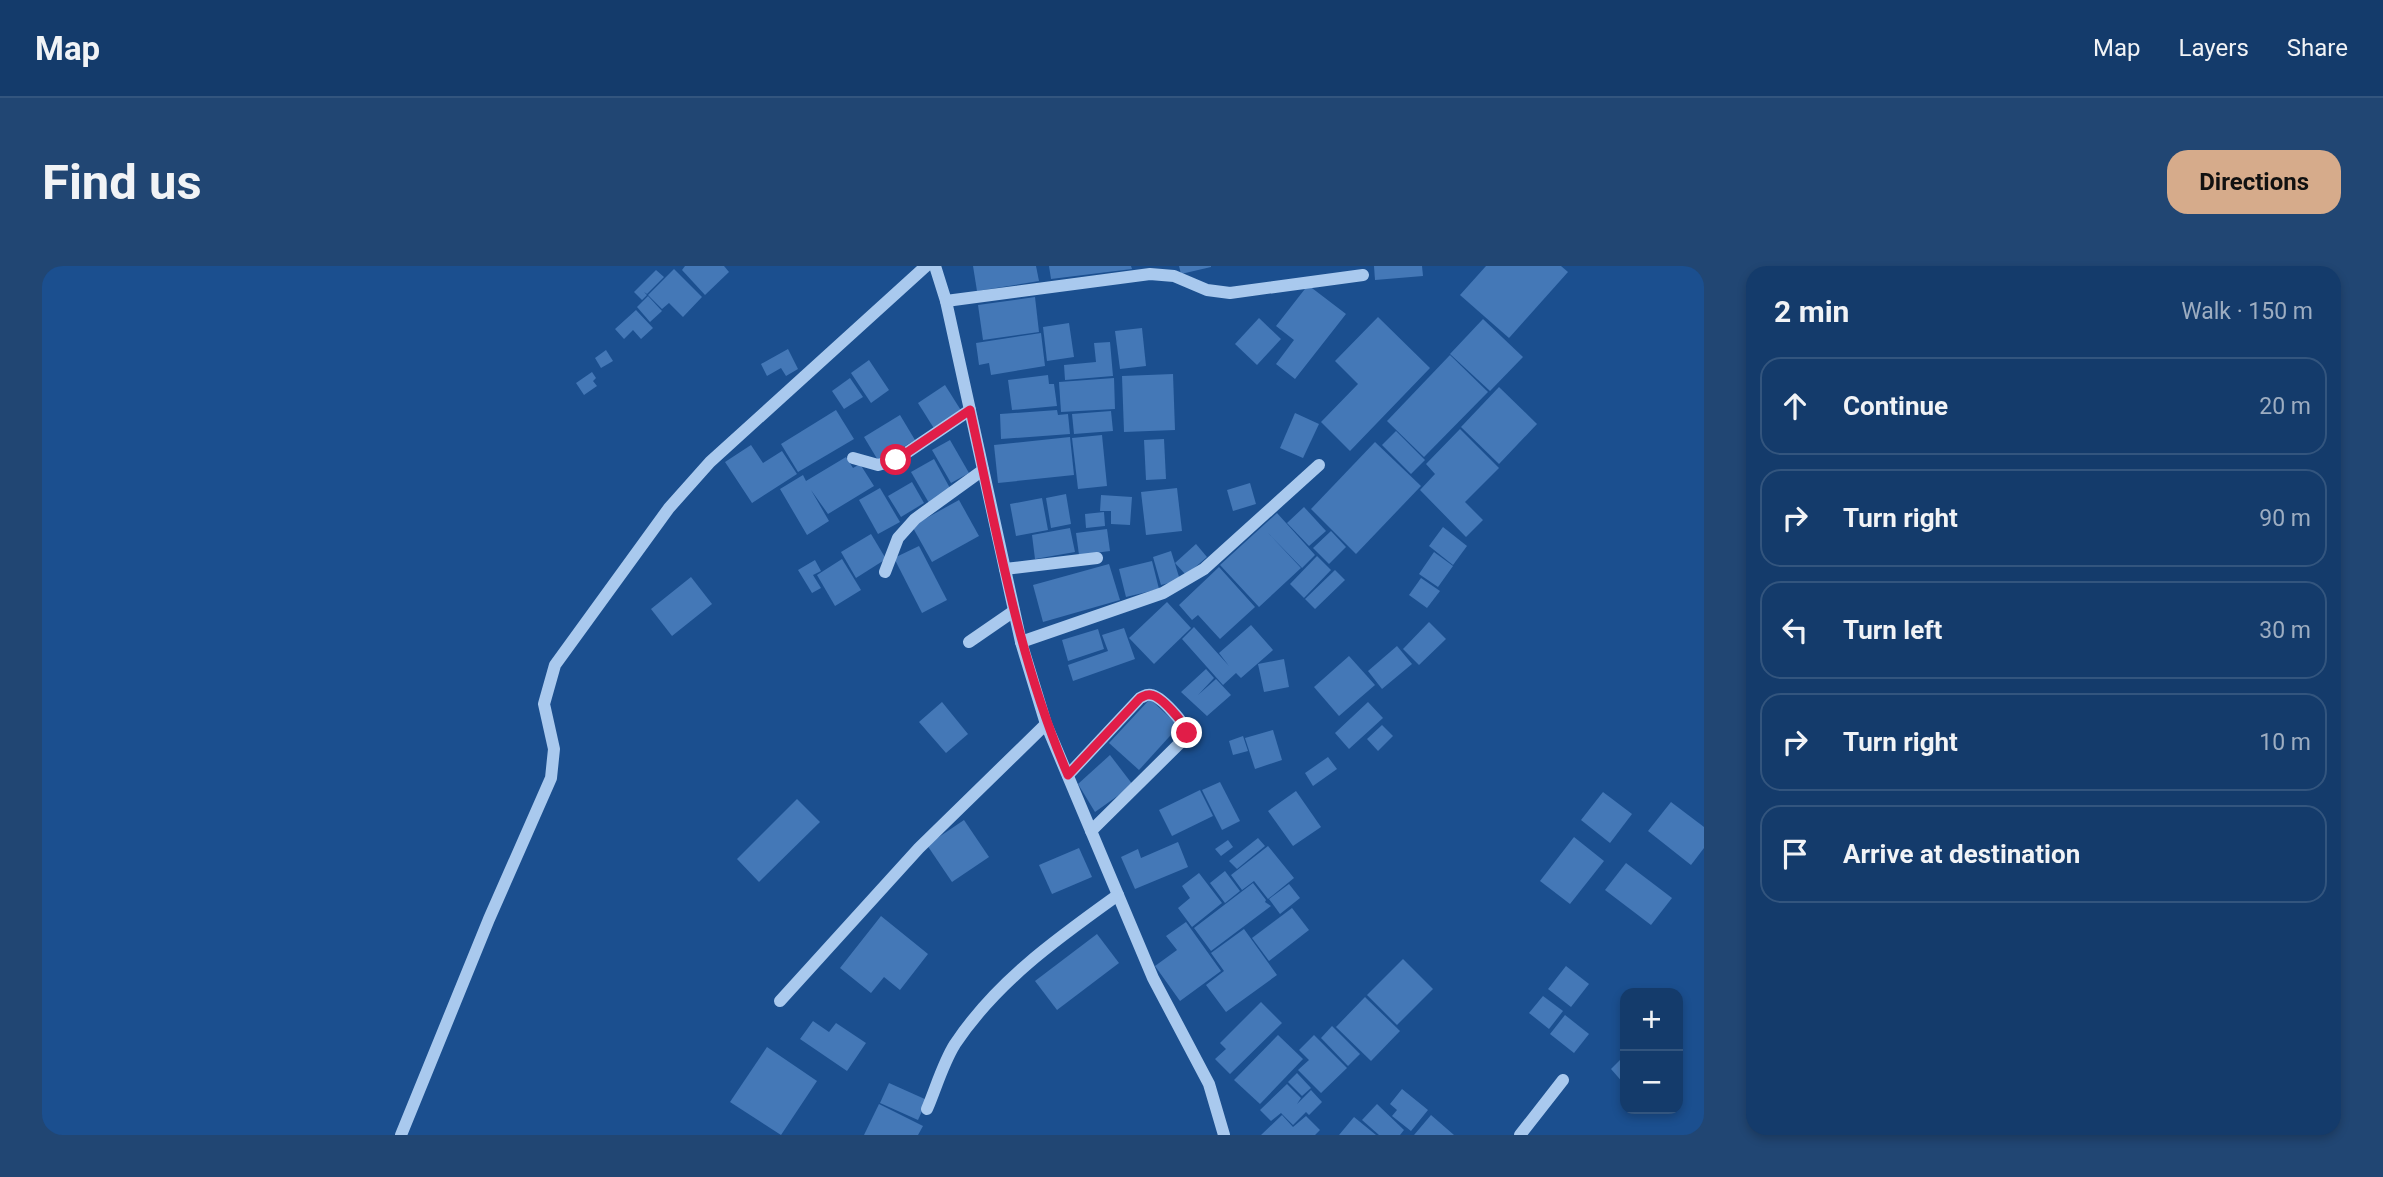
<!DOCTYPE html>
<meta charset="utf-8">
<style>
body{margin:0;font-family:Roboto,sans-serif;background:#214673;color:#f1f3f6}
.controls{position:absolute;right:21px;bottom:21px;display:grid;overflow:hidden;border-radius:14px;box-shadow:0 4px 10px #0003}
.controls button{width:63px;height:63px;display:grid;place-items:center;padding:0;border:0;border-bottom:2px solid #33557e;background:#143b6b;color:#f1f3f6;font:35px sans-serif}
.stop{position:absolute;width:21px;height:21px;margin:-16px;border:5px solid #e11d48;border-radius:50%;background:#fff}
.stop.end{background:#e11d48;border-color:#fff;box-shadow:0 2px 7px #0008}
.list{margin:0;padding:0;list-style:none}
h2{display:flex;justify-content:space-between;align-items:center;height:91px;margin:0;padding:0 28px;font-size:30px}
h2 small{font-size:23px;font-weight:400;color:#9dadc1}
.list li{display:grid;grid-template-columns:46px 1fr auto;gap:21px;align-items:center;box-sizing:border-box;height:98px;margin:0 14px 14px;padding:0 14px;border:2px solid #33557e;border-radius:21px}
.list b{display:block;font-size:26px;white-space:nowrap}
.list em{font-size:23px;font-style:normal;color:#9dadc1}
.icon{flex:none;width:38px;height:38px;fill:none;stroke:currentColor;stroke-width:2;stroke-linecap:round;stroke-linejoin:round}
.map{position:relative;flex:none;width:1662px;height:869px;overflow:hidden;border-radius:21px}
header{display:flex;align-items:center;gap:42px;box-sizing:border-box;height:98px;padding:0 35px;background:#143b6b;border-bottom:2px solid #33557e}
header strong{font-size:33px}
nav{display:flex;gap:38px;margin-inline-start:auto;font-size:24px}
.intro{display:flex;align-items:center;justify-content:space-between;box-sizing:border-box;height:168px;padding:0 42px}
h1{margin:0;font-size:49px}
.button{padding:18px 32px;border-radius:21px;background:#d6ab8b;color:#111;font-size:24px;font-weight:700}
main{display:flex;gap:42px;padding:0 42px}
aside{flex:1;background:#143b6b;border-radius:21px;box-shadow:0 4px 10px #0003}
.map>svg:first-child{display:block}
</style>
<header>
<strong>Map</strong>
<nav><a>Map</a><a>Layers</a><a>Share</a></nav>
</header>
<div class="intro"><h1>Find us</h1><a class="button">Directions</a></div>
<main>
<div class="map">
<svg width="1662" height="869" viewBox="0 0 1662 869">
<rect width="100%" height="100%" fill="#1b4f8f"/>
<!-- building -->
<g fill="#4478b7">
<path d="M643 0H682L687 6 663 29 640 4Z"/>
<path d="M931 0H994L997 15 935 25Z"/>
<path d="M1007 0H1089L1090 3 1009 13Z"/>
<path d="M1137 0H1169V1L1139 8Z"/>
<path d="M1332 0H1380L1381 10 1333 14Z"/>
<path d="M1444 0H1519L1526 6 1467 72 1418 29Z"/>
<path d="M632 3 660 31 641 51 627 37 620 43 606 29Z"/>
<path d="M614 4 622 11 605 28 602 26 605 29 600 34 592 26Z"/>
<path d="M1266 19 1304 48 1253 113 1234 98 1252 74 1234 60Z"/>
<path d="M606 30 620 45 608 56 595 41Z"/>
<path d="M993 31 997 66 941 74 936 39Z"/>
<path d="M594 44 611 62 599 73 591 64 582 73 573 63Z"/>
<path d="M1336 51 1388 102 1308 185 1279 156 1316 118 1293 95Z"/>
<path d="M1217 52 1239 73 1215 99 1193 78Z"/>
<path d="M1441 53 1481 91 1448 125 1408 88Z"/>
<path d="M1027 57 1032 91 1005 95 1001 61Z"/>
<path d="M1100 62 1104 100 1078 103 1073 65Z"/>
<path d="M999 67 1003 100 949 109 947 97 937 99 934 77Z"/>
<path d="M1068 76 1071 110 1023 114 1022 99 1054 96 1052 77Z"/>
<path d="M746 83 756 103 744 110 739 102 725 110 719 98Z"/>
<path d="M564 84 571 95 559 102 553 92Z"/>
<path d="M1408 89 1446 126 1382 191 1345 155Z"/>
<path d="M827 94 847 124 829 137 809 107Z"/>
<path d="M550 106 554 112 551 115 555 120 542 129 534 117Z"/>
<path d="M1131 108 1133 164 1082 166 1080 110Z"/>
<path d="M1006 109 1007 118H1012L1015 140 970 144 966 114Z"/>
<path d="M808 112 821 131 802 143 790 125Z"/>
<path d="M1072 112 1073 143 1019 146 1017 116Z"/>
<path d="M903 119 920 146 893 164 876 137Z"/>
<path d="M1457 121 1495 158 1457 198 1419 161Z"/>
<path d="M794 144 812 173 756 206 739 178Z"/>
<path d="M1015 144 1016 149 1026 148 1028 168 959 173 958 148Z"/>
<path d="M1069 145 1071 165 1032 168 1030 148Z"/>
<path d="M1253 147 1277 158 1261 192 1238 182Z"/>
<path d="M858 149 873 174 837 196 822 171Z"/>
<path d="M1418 163 1457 202 1423 236 1441 254 1424 271 1378 224 1393 208 1384 198Z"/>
<path d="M1354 165 1383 194 1369 208 1340 179Z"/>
<path d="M1060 169 1065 220 1036 223 1030 172Z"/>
<path d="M1028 171 1032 209 956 217 952 179Z"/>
<path d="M1122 173 1124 213 1104 214 1102 174Z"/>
<path d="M908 174 927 207 909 217 890 184Z"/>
<path d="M1333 176 1379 220 1314 288 1269 243Z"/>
<path d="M709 179 721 197 740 185 755 208 710 237 683 196Z"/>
<path d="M804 191 811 202 818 198 832 220 786 248 769 224 787 255 765 269 738 223 761 209 764 215Z"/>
<path d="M892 193 909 224 887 237 869 206Z"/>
<path d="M870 216 882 237 859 251 846 230Z"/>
<path d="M1208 217 1214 238 1191 245 1185 224Z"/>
<path d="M838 222 858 256 836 268 817 234Z"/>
<path d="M1135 222 1140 265 1104 269 1099 226Z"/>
<path d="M1024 228 1029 258 1009 262 1004 232Z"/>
<path d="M1059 229 1090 231 1088 259 1069 258V245H1058Z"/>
<path d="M1000 232 1006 264 974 270 968 238Z"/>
<path d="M917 234 937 270 890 296 870 260Z"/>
<path d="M1262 241 1284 265 1267 280 1245 257Z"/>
<path d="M1062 246 1063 260 1044 262 1043 248Z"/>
<path d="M1235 247 1273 289 1260 302 1226 267 1259 302 1217 341 1178 299Z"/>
<path d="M1401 261 1425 280 1411 299 1387 280Z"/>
<path d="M1028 262 1033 286 993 293 990 269Z"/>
<path d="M1065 263 1068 285 1037 289 1034 267Z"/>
<path d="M1289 265 1304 281 1287 298 1271 282Z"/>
<path d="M829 268 844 293 814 312 799 286Z"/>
<path d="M1154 278 1165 291 1144 309 1133 297Z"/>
<path d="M877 280 905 334 880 347 852 292Z"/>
<path d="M1129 285 1138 314 1119 319 1111 291Z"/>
<path d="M1392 286 1411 300 1396 321 1377 308Z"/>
<path d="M1275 290 1289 304 1262 332 1248 318Z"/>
<path d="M800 293 819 324 793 340 775 309Z"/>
<path d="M773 294 779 305 771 309 779 322 770 327 756 304Z"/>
<path d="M1110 295 1117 323 1084 331 1077 303Z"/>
<path d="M1067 298 1078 334 1001 356 991 319Z"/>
<path d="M1177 301 1213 341 1178 373 1156 349 1150 354 1137 339Z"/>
<path d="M1293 304 1303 314 1273 343 1263 333Z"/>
<path d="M649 311 670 338 630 370 609 343Z"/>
<path d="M1379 312 1398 325 1385 342 1367 329Z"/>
<path d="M1125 336 1149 362 1112 398 1087 372Z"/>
<path d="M1387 356 1404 373 1377 399 1361 383Z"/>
<path d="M1209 359 1231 384 1199 412 1194 407 1181 419 1140 373 1152 361 1187 400 1177 387Z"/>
<path d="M1082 362 1093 393 1031 415 1026 399 1066 385 1060 369Z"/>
<path d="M1056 363 1062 383 1026 395 1020 374Z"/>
<path d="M1355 380 1370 398 1340 423 1326 405Z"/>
<path d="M1307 390 1333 419 1297 450 1272 421Z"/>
<path d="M1242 393 1247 421 1222 426 1216 398Z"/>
<path d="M1164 403 1172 412 1156 429 1174 413 1189 429 1165 450 1139 426Z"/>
<path d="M1108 433 1137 460 1097 504 1067 477Z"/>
<path d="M900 436 926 468 904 487 877 456Z"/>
<path d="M1326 436 1341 452 1307 483 1293 467Z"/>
<path d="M1340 459 1351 470 1336 485 1325 473Z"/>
<path d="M1231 464 1240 494 1213 503 1203 472Z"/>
<path d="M1201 470 1206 485 1191 489 1187 475Z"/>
<path d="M1068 489 1091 519 1053 546 1036 518Z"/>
<path d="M1286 491 1295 503 1271 520 1263 507Z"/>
<path d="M1178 516 1198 555 1180 564 1160 524Z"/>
<path d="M1158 524 1171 550 1130 570 1117 544Z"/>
<path d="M1254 525 1279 561 1251 580 1226 545Z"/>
<path d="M1561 526 1590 548 1568 577 1539 554Z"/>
<path d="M755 533 778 556 717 616 695 593Z"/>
<path d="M1629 536 1662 561V582L1649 599 1606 565Z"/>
<path d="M922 554 947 591 910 616 885 579Z"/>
<path d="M1532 571 1562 595 1528 638 1498 615Z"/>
<path d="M1216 572 1223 580 1195 603 1187 595Z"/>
<path d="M1186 574 1191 581 1179 590 1173 583Z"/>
<path d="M1136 576 1146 601 1093 623 1079 591 1096 583 1099 592Z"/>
<path d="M1226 580 1252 612 1226 633 1212 615 1200 624 1189 609Z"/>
<path d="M1037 582 1050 611 1010 628 997 599Z"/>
<path d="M1584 597 1630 632 1609 659 1563 624Z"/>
<path d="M1183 605 1198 625 1183 637 1168 617Z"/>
<path d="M1157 607 1180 637 1150 661 1136 642 1148 632 1140 620Z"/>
<path d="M1211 617 1224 634 1223 636 1229 640 1169 685 1152 662Z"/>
<path d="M1247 618 1258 632 1238 648 1227 633Z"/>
<path d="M1250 642 1267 664 1227 695 1210 672Z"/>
<path d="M839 650 886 688 858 724 842 711 829 727 798 702Z"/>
<path d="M1144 656 1179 705 1138 735 1113 700 1135 684 1124 670Z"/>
<path d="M1202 663 1235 709 1184 746 1164 719 1182 705 1169 687Z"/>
<path d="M1055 668 1077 697 1015 744 993 715Z"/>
<path d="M1361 693 1391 723 1355 759 1325 729Z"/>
<path d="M1524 700 1547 718 1529 741 1506 723Z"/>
<path d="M1501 730 1521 745 1507 763 1487 747Z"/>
<path d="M1323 731 1358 765 1329 795 1294 761Z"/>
<path d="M1219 736 1240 757 1188 808 1173 793 1184 783 1178 777Z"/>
<path d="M1523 749 1547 768 1532 787 1508 768Z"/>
<path d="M771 755 787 766 794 757 824 777 805 805 758 773Z"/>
<path d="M1290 760 1318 788 1306 800 1279 772Z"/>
<path d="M1236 769 1261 793 1218 838 1192 814Z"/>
<path d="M1272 769 1305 802 1279 827 1256 804 1267 794 1257 784Z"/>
<path d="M725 781 775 815 739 869 688 836Z"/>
<path d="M1583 789V819L1569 803Z"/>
<path d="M1255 807 1269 822 1260 830 1246 816Z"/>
<path d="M847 817 885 834 876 854 838 837Z"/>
<path d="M1245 818 1259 832 1255 838 1269 824 1280 836 1267 849 1264 846 1251 859 1239 847 1229 855 1218 844Z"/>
<path d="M1360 823 1386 844 1369 865 1350 850 1355 844 1348 838Z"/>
<path d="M837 838 881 860 876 869H822Z"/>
<path d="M1335 838 1362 864 1358 869H1337L1320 854Z"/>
<path d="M1240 849 1251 861 1264 850 1278 864 1273 869H1219Z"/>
<path d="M1389 849 1412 869H1372Z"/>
<path d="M1312 851 1334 869H1297Z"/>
</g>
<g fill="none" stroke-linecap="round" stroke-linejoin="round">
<!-- minor -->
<g stroke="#a9c9ee" stroke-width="12">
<path d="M893 0 904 35 979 376 1004 458 1111 712 1167 818 1182 869"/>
<path d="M904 35 1108 8 1132 10 1165 24 1188 27 1321 9"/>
<path d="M811 192 836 199 854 194 928 144"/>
<path d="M963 303 1055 292"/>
<path d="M843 306 856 272 873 253 941 204"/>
<path d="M927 376 972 345"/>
<path d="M979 376 1121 327 1162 303 1277 199"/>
<path d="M1026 509 1098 432C1103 430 1104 428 1109 429 1119 430 1143 457 1145 467L1142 473 1049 565"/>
<path d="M738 735 877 582 1004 458"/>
<path d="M885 843C894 822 901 797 913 778 955 715 1016 672 1076 629"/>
<path d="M359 869 447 653 509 512 512 483 502 438 513 399 627 242 668 196 884 0"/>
<path d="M1478 869 1521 814"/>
</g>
</g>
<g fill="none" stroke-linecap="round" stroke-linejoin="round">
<!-- route -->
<path stroke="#e11d48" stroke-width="9" d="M854 194 928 144C955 267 976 393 1026 509L1098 432C1103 430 1104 428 1109 429 1119 430 1143 457 1145 467"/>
</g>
</svg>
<div class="controls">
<button>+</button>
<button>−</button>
</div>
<div class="stop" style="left:854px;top:194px"></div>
<div class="stop end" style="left:1145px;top:467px"></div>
</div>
<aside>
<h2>2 min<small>Walk · 150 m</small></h2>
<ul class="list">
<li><svg class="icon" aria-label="ahead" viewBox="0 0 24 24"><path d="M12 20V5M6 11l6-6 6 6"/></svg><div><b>Continue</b></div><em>20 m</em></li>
<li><svg class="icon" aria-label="right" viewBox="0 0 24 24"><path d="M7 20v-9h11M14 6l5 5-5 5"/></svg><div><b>Turn right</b></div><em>90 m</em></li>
<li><svg class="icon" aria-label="left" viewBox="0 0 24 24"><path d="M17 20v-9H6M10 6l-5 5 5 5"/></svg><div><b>Turn left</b></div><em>30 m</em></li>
<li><svg class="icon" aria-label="right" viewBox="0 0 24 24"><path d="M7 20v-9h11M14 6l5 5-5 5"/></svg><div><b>Turn right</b></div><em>10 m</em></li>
<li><svg class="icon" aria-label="arrive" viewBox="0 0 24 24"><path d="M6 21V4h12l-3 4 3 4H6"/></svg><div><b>Arrive at destination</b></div></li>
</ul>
</aside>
</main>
